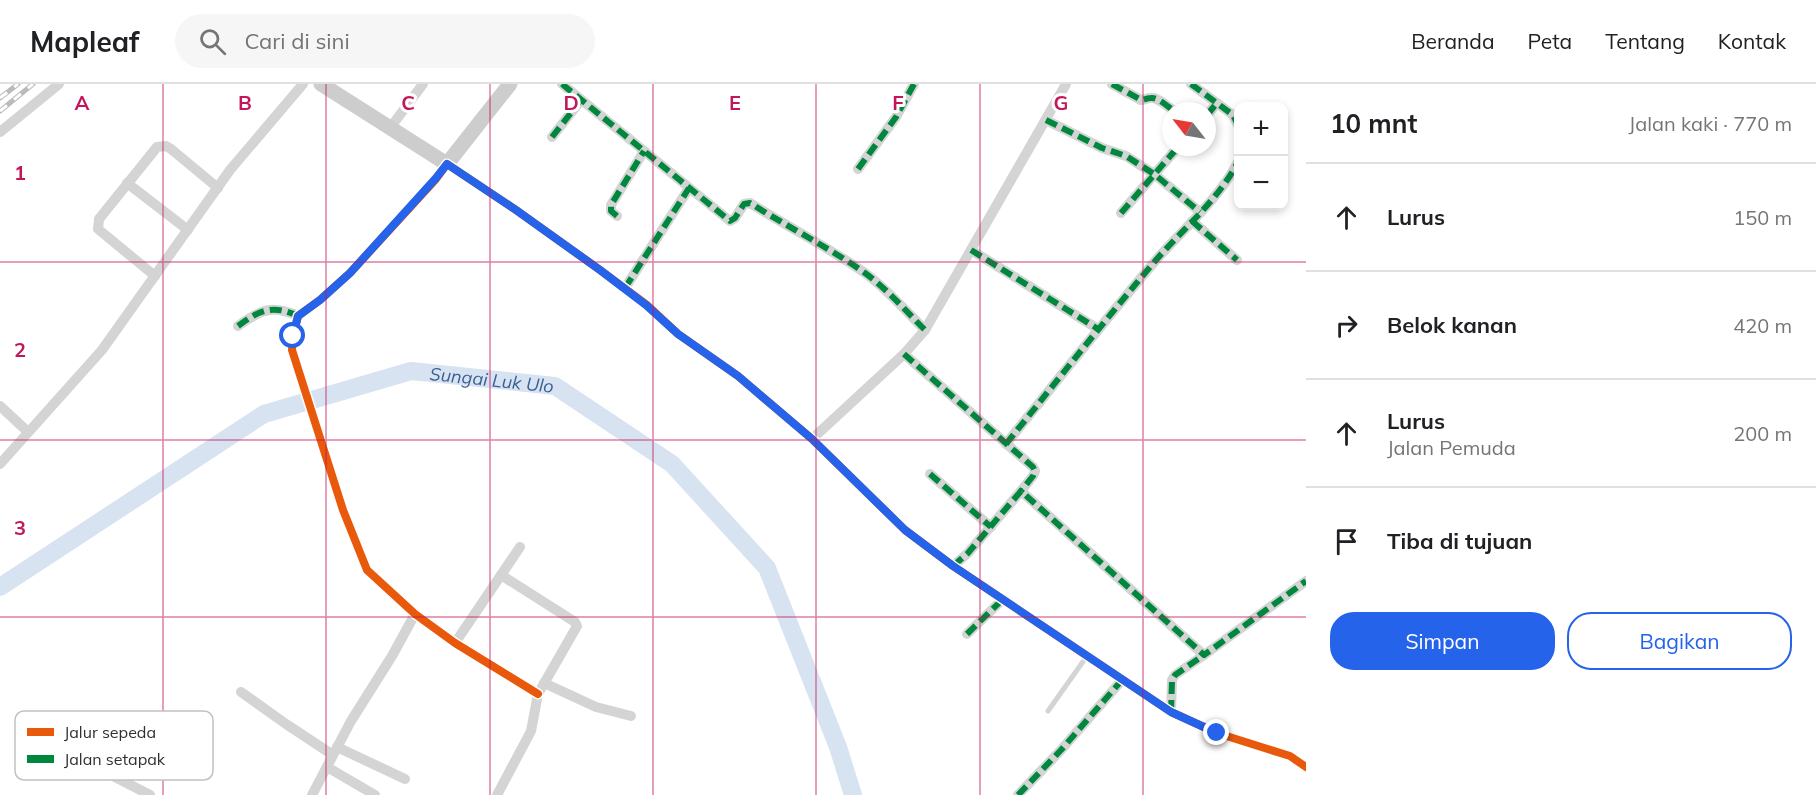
<!DOCTYPE html>
<html lang="id">
<meta charset="utf-8">
<style>
body{margin:0;font-family:Mulish,sans-serif;background:#f6f6f6;color:#202124}
.controls{position:absolute;right:18px;top:18px;display:grid;overflow:hidden;border-radius:12px;box-shadow:0 3px 9px #0003}
.controls button{width:54px;height:54px;display:grid;place-items:center;padding:0;border:0;border-bottom:2px solid #e0e0e0;background:#fff;color:#202124;font:30px sans-serif}
.compass{position:absolute;left:1162px;top:18px;width:54px;height:54px;border-radius:50%;background:#fff;box-shadow:0 3px 9px #0003;rotate:301deg}
.stop{position:absolute;width:18px;height:18px;margin:-14px;border:4px solid #2563eb;border-radius:50%;background:#fff}
.stop.end{background:#2563eb;border-color:#fff;box-shadow:0 2px 6px #0008}
.list{margin:0;padding:0;list-style:none}
h2{display:flex;justify-content:space-between;align-items:center;height:78px;margin:0;padding:0 24px;font-size:26px}
h2 small{font-size:20px;font-weight:400;color:#757577}
.list li{display:grid;grid-template-columns:39px 1fr auto;gap:18px;align-items:center;box-sizing:border-box;height:108px;padding:0 24px;border-top:2px solid #e0e0e0}
.list b{display:block;font-size:22px;white-space:nowrap}
.list p{margin:0;font-size:20px;white-space:nowrap;color:#757577}
.list em{font-size:20px;font-style:normal;color:#757577}
.actions{display:flex;gap:12px;padding:18px 24px}
.actions a{flex:1;padding:14px 0;border:2px solid #2563eb;border-radius:24px;text-align:center;font-size:21px;color:#2563eb}
.actions .main{background:#2563eb;color:#fff}
.icon{flex:none;width:33px;height:33px;fill:none;stroke:currentColor;stroke-width:2;stroke-linecap:round;stroke-linejoin:round}
.map{position:relative;flex:none;width:1306px;height:711px;overflow:hidden}
header{display:flex;align-items:center;gap:36px;box-sizing:border-box;height:84px;padding:0 30px;background:#fff;border-bottom:2px solid #e0e0e0}
header strong{font-size:28px}
nav{display:flex;gap:33px;margin-inline-start:auto;font-size:21px}
.search{width:420px;height:54px;background:#f6f6f6;display:flex;align-items:center;gap:15px;box-sizing:border-box;padding:0 21px;border-radius:33px;color:#757577;font-size:22px}
main{display:flex}
aside{flex:1;background:#fff}
.map>svg:first-child{display:block}
</style>
<header>
<strong>Mapleaf</strong>
<div class="search"><svg class="icon" aria-label="search" viewBox="0 0 24 24"><circle cx="10" cy="10" r="6"/><path d="M15 15l6 6"/></svg>Cari di sini</div>
<nav><a>Beranda</a><a>Peta</a><a>Tentang</a><a>Kontak</a></nav>
</header>
<main>
<div class="map">
<svg width="1306" height="711" viewBox="0 0 1306 711">
<rect width="100%" height="100%" fill="#fff"/>
<g fill="none" stroke-linecap="round" stroke-linejoin="round">
<!-- river -->
<path stroke="#d8e3f2" stroke-width="18" id="s1" d="M0 503 264 330 411 287 555 302 672 380 767 484 838 663 853 711"/>
<!-- service -->
<path stroke="#d4d4d4" stroke-width="5" d="M1048 627 1087 572"/>
<!-- minor -->
<g stroke="#d4d4d4" stroke-width="10">
<path d="M562 0 730 137 735 134 744 120 750 119C788 143 828 163 865 189 887 205 906 227 925 246"/>
<path d="M1112 0 1141 16C1144 16 1147 14 1151 14 1158 13 1168 23 1174 27"/>
<path d="M1191 0 1233 31 1238 41"/>
<path d="M1207 31 1217 19"/>
<path d="M1046 36 1102 64 1126 72 1154 90 1200 128"/>
<path d="M390 44 423 0"/>
<path d="M0 48 59 0"/>
<path d="M552 53 581 16"/>
<path d="M858 85 896 33 914 0"/>
<path d="M127 99 188 146"/>
<path d="M1121 129 1178 63"/>
<path d="M617 132 611 127V121L644 67"/>
<path d="M1192 137 1237 176"/>
<path d="M971 166 1098 245"/>
<path d="M155 192 98 145 99 135 157 63 166 62 171 65 218 104"/>
<path d="M625 204 689 104"/>
<path d="M238 242C260 226 272 220 298 232"/>
<path d="M904 270 1033 383 1035 387 1033 392 1021 407"/>
<path d="M0 322 28 348"/>
<path d="M812 355 904 270 925 246 1066 0"/>
<path d="M1006 360C1056 298 1105 236 1156 176 1184 144 1218 116 1238 78"/>
<path d="M0 380 102 266 230 86 303 0"/>
<path d="M930 390 991 443"/>
<path d="M953 482 968 469 1021 407 1204 571 1306 497"/>
<path d="M967 550 1003 515"/>
<path d="M455 559 520 463"/>
<path d="M544 599 596 623 631 632"/>
<path d="M241 608 286 640 333 671"/>
<path d="M538 610 455 559 415 530 367 486 343 426 292 266 293 252 298 232 320 216 350 189 436 95 447 80 516 126 600 186 647 221 678 250 738 292 812 355 905 446 953 482 1171 628 1217 649 1290 672 1306 683"/>
<path d="M1171 628 1172 596 1175 591 1204 571"/>
<path d="M337 663 405 695"/>
<path d="M327 683 375 711"/>
<path d="M115 693 150 711"/>
<path d="M312 711 351 637 392 572 415 530"/>
<path d="M497 711 531 647 538 610 577 542 575 538 501 491"/>
<path d="M1018 711 1061 666 1122 596"/>
</g>
<!-- secondary -->
<path stroke="#cdcdcd" stroke-width="15" d="M321 0 447 80 510 0"/>
<defs>
<g id="rail">
<path d="M0 14 18 0"/>
<path d="M0 27 33 0"/>
</g>
</defs>
<!-- rail casing -->
<use href="#rail" stroke="#bbb" stroke-width="5"/>
<!-- rail -->
<use href="#rail" stroke="#fff" stroke-width="3" stroke-dasharray="9" stroke-linecap="butt"/>
<!-- quiet -->
<g stroke="#00873e" stroke-width="6" stroke-dasharray="12 6" stroke-linecap="butt">
<path d="M562 0 730 137 735 134 744 120 750 119C788 143 828 163 865 189 887 205 906 227 925 246"/>
<path d="M1112 0 1141 16C1144 16 1147 14 1151 14 1158 13 1168 23 1174 27"/>
<path d="M1191 0 1233 31 1238 41"/>
<path d="M1207 31 1217 19"/>
<path d="M1046 36 1102 64 1126 72 1154 90 1200 128"/>
<path d="M552 53 581 16"/>
<path d="M858 85 896 33 914 0"/>
<path d="M1121 129 1178 63"/>
<path d="M617 132 611 127V121L644 67"/>
<path d="M1192 137 1237 176"/>
<path d="M971 166 1098 245"/>
<path d="M625 204 689 104"/>
<path d="M238 242C260 226 272 220 298 232"/>
<path d="M904 270 1033 383 1035 387 1033 392 1021 407"/>
<path d="M1006 360C1056 298 1105 236 1156 176 1184 144 1218 116 1238 78"/>
<path d="M930 390 991 443"/>
<path d="M953 482 968 469 1021 407 1204 571 1306 497"/>
<path d="M967 550 1003 515"/>
<path d="M1171 628 1172 596 1175 591 1204 571"/>
<path d="M1018 711 1061 666 1122 596"/>
</g>
<defs>
<path id="cycleway" d="M538 610 455 559 415 530 367 486 343 426 292 266 293 252 298 232 320 216 350 189 436 95 447 80 516 126 600 186 647 221 678 250 738 292 812 355 905 446 953 482 1171 628 1217 649 1290 672 1306 683"/>
</defs>
<!-- cycleway casing -->
<use href="#cycleway" stroke="#fff" stroke-width="11"/>
<!-- cycleway -->
<use href="#cycleway" stroke="#e8590c" stroke-width="8"/>
</g>
<g fill="none" stroke-linecap="round" stroke-linejoin="round">
<!-- route -->
<path stroke="#2563eb" stroke-width="8" d="M293 252 298 232 320 216 350 189 436 94 447 80 516 126 600 186 646 221 678 250 738 292 812 355 905 446 953 482 1171 628 1217 649"/>
</g>
<!-- grid -->
<path fill="none" stroke="#c2185b" stroke-width="1.5" stroke-opacity="0.55" d="M163 0V711M326 0V711M490 0V711M653 0V711M816 0V711M980 0V711M1143 0V711M0 178H1306M0 356H1306M0 533H1306"/>
<g text-anchor="middle" dominant-baseline="central" stroke-width="6" stroke-linejoin="round" paint-order="stroke">
<!-- water labels -->
<g font-size="18" font-style="italic" fill="#395f95" stroke="#fff">
<text stroke="none"><textPath href="#s1" startOffset="550">Sungai Luk Ulo</textPath></text>
</g>
</g>
<!-- legend -->
<rect x="15" y="627" width="198" height="69" rx="9" fill="#fff" stroke="#c1c1c1" stroke-width="1.5"/>
<rect x="27" y="644" width="27" height="8" fill="#e8590c"/>
<rect x="27" y="671" width="27" height="8" fill="#00873e"/>
<g font-size="16" fill="#2f2f2f">
<text x="64" y="654">Jalur sepeda</text>
<text x="64" y="681">Jalan setapak</text>
</g>
<g font-size="20" text-anchor="middle" font-weight="bold" fill="#c2185b" stroke="#fff" stroke-width="6" stroke-linejoin="round" paint-order="stroke">
<text x="82" y="26">A</text>
<text x="245" y="26">B</text>
<text x="408" y="26">C</text>
<text x="571" y="26">D</text>
<text x="735" y="26">E</text>
<text x="898" y="26">F</text>
<text x="1061" y="26">G</text>
<text x="20" y="96">1</text>
<text x="20" y="273">2</text>
<text x="20" y="451">3</text>
</g>
</svg>
<div class="controls">
<button>+</button>
<button>−</button>
</div>
<svg class="compass" viewBox="-18 -18 36 36"><path d="M0-13l5 13h-10z" fill="#e53935"/><path d="M0 13l5-13h-10z" fill="#757577"/></svg>
<div class="stop" style="left:293px;top:252px"></div>
<div class="stop end" style="left:1217px;top:649px"></div>
</div>
<aside>
<h2>10 mnt<small>Jalan kaki · 770 m</small></h2>
<ul class="list">
<li><svg class="icon" aria-label="ahead" viewBox="0 0 24 24"><path d="M12 20V5M6 11l6-6 6 6"/></svg><div><b>Lurus</b></div><em>150 m</em></li>
<li><svg class="icon" aria-label="right" viewBox="0 0 24 24"><path d="M7 20v-9h11M14 6l5 5-5 5"/></svg><div><b>Belok kanan</b></div><em>420 m</em></li>
<li><svg class="icon" aria-label="ahead" viewBox="0 0 24 24"><path d="M12 20V5M6 11l6-6 6 6"/></svg><div><b>Lurus</b><p>Jalan Pemuda</p></div><em>200 m</em></li>
<li><svg class="icon" aria-label="arrive" viewBox="0 0 24 24"><path d="M6 21V4h12l-3 4 3 4H6"/></svg><div><b>Tiba di tujuan</b></div></li>
</ul>
<div class="actions"><a class="main">Simpan</a><a>Bagikan</a></div>
</aside>
</main>
